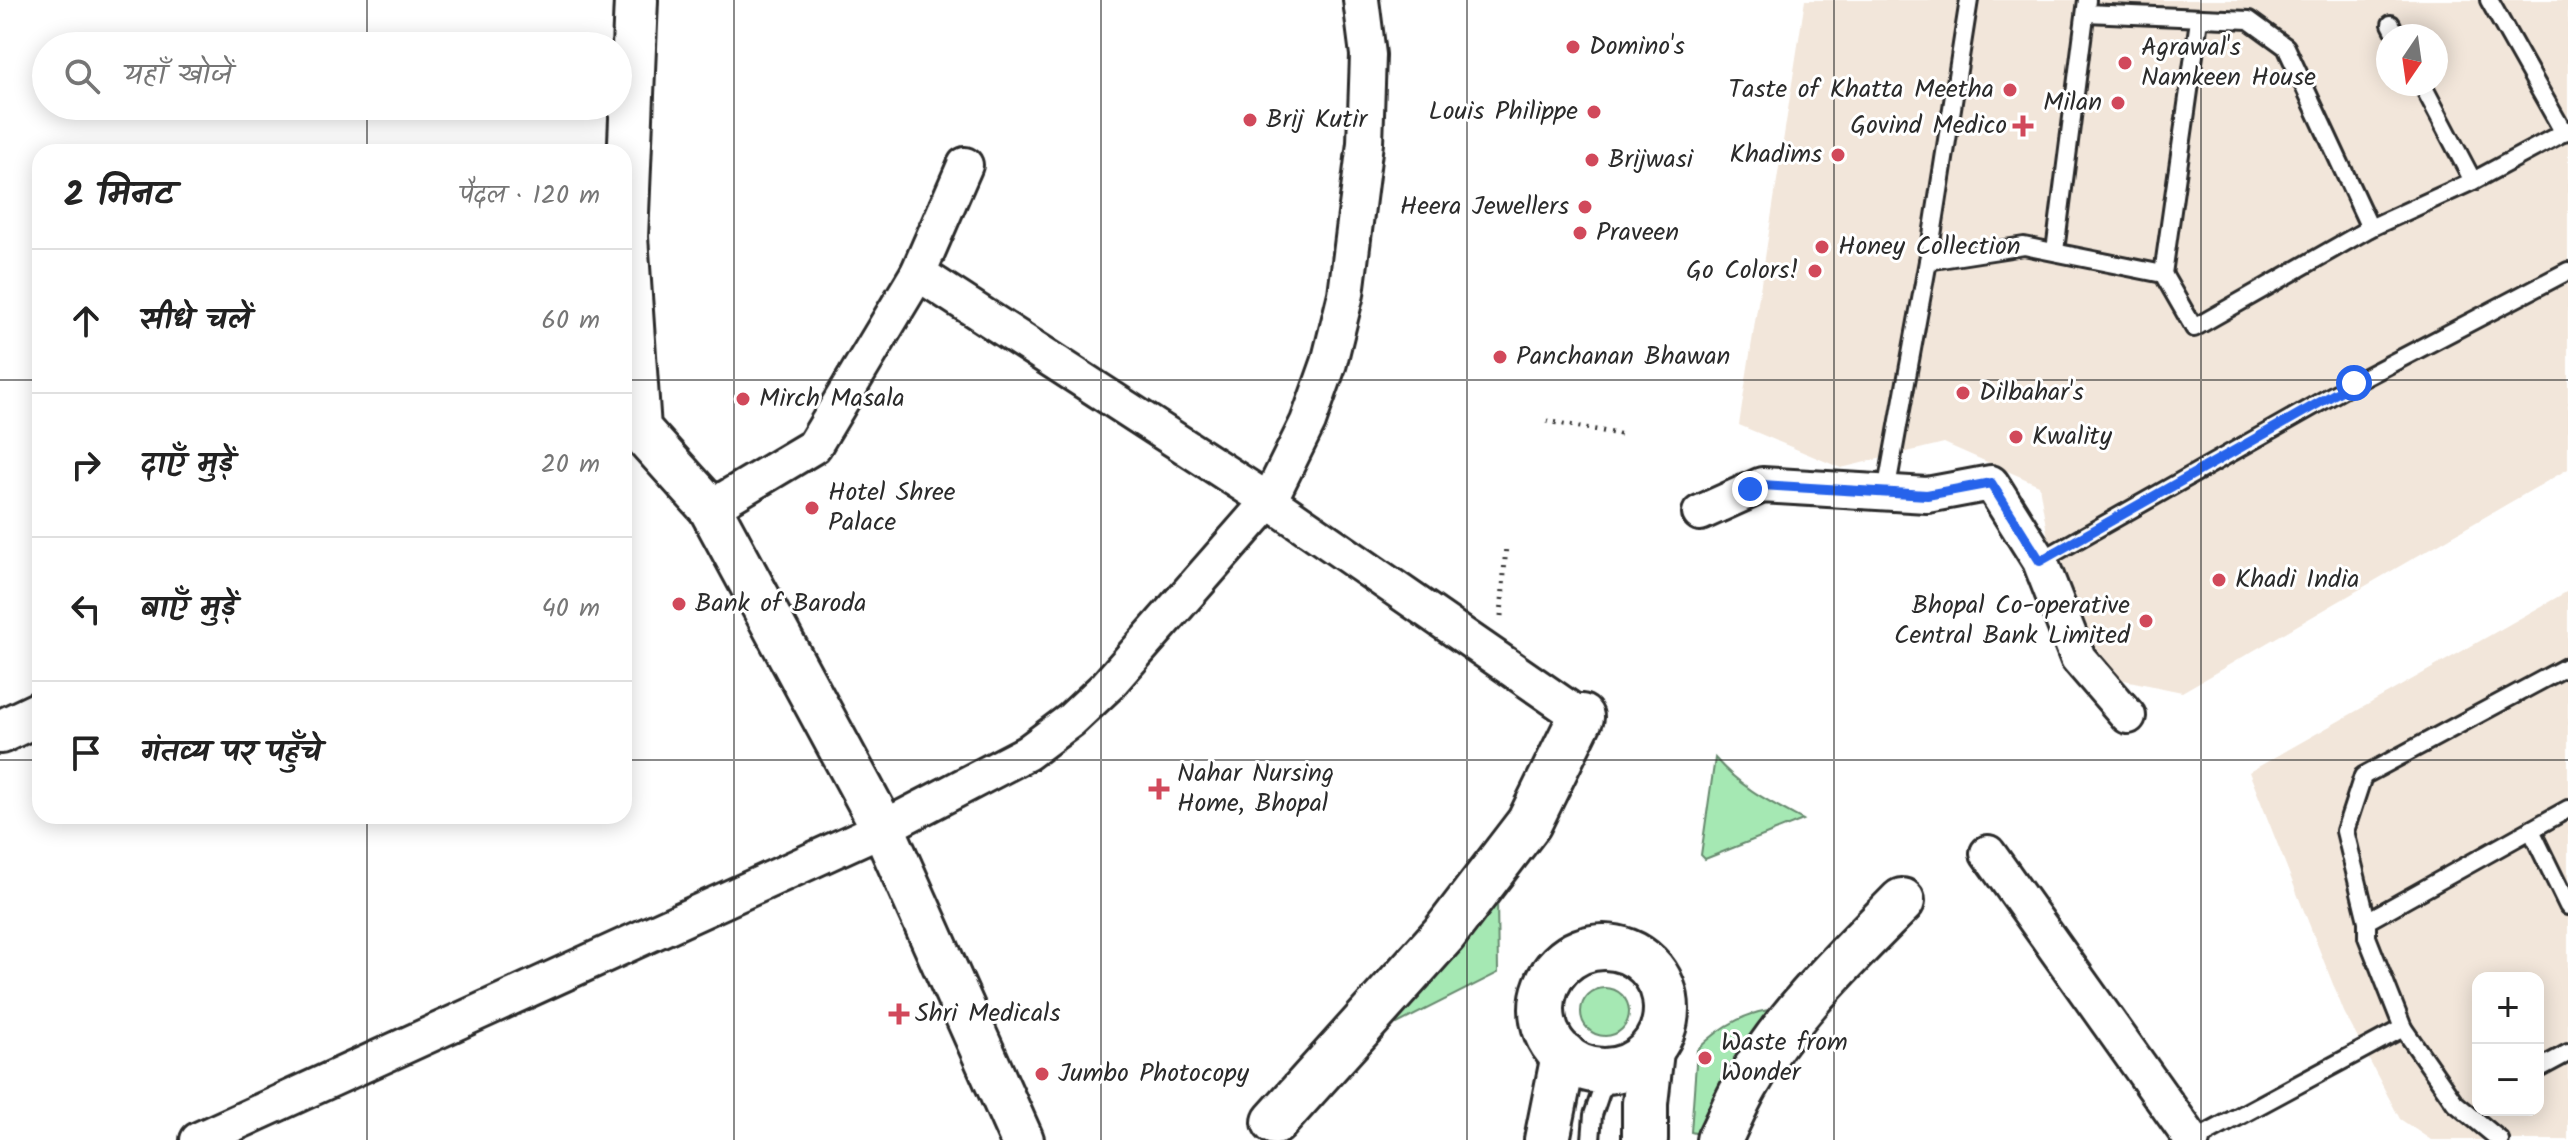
<!DOCTYPE html>
<html lang="hi">
<meta charset="utf-8">
<style>
body{margin:0;font-family:Kalam,"Playpen Sans Deva",sans-serif;background:#f6f6f6;color:#222}
.controls{position:absolute;right:24px;bottom:24px;display:grid;overflow:hidden;border-radius:16px;box-shadow:0 4px 20px #0003}
.controls button{width:72px;height:72px;display:grid;place-items:center;padding:0;border:0;border-bottom:2px solid #e0e0e0;background:#fff;color:#222;font:40px sans-serif}
.compass{position:absolute;left:2376px;top:24px;width:72px;height:72px;border-radius:50%;background:#fff;box-shadow:0 4px 20px #0003;rotate:193deg}
.stop{position:absolute;width:24px;height:24px;margin:-18px;border:6px solid #2563eb;border-radius:50%;background:#fff}
.stop.end{background:#2563eb;border-color:#fff;box-shadow:0 2px 8px #0008}
.list{margin:0;padding:0;list-style:none}
h2{display:flex;justify-content:space-between;align-items:center;height:104px;margin:0;padding:0 32px;font-size:34px}
h2 small{font-size:26px;font-weight:400;color:#767676}
.list li{display:grid;grid-template-columns:52px 1fr auto;gap:24px;align-items:center;box-sizing:border-box;height:144px;padding:0 32px;border-top:2px solid #e0e0e0}
.list b{display:block;font-size:30px;white-space:nowrap}
.list em{font-size:26px;font-style:normal;color:#767676}
.icon{flex:none;width:44px;height:44px;fill:none;stroke:currentColor;stroke-width:2;stroke-linecap:round;stroke-linejoin:round}
.map{position:relative;flex:none;width:2568px;height:1140px;overflow:hidden}
.search{position:absolute;background:#fff;box-shadow:0 4px 20px #0003;left:32px;top:32px;width:600px;height:88px;display:flex;align-items:center;gap:20px;box-sizing:border-box;padding:0 28px;border-radius:44px;color:#767676;font-size:30px}
.panel{position:absolute;background:#fff;box-shadow:0 4px 20px #0003;left:32px;top:144px;width:600px;height:680px;border-radius:24px}
.map>svg:first-child{display:block}
</style>
<div class="map">
<svg width="2568" height="1140" viewBox="0 0 2568 1140">
<rect width="100%" height="100%" fill="#fff"/>
<filter id="ink" filterUnits="userSpaceOnUse"><feTurbulence type="fractalNoise" baseFrequency=".0125" numOctaves="2"/><feDisplacementMap in="SourceGraphic" scale="16" xChannelSelector="R" yChannelSelector="G"/><feConvolveMatrix kernelMatrix="1 2 1 2 8 2 1 2 1" color-interpolation-filters="sRGB"/></filter>
<g filter="url(#ink)">
<!-- built -->
<g fill="#f2e6da" fill-rule="evenodd">
<path d="M1805 0H2568V469L2182 692 2110 677 2054 574 2039 485 1944 443 1841 468 1739 425ZM2388 36H2436V84H2388Z"/>
<path d="M2568 591V1140H2431L2400 1119 2344 1012 2249 772ZM2478 978H2538V1110H2478Z"/>
</g>
<!-- green -->
<g fill="#a5e8b3" stroke="#688a6f" stroke-width="2">
<path d="M1715 758C1741 788 1768 801 1803 820L1705 859 1701 855Z"/>
<path d="M1497 896 1498 973 1397 1024 1385 1022Z"/>
<circle cx="1605" cy="1012" r="24"/>
<path d="M1780 1009 1699 1134 1691 1132 1697 1050C1719 1028 1748 1010 1780 1009Z"/>
</g>
<g fill="none" stroke-linecap="round" stroke-linejoin="round">
<defs>
<g id="service">
<path d="M2489 0 2564 133"/>
<path d="M2086 13 2249 20 2286 47 2370 228"/>
<path d="M2391 24 2397 36"/>
<path d="M2422 84 2473 181"/>
<path d="M2055 251 2087 0"/>
<path d="M1928 261 2024 246 2163 274 2194 328 2370 228 2473 181 2568 130"/>
<path d="M2163 274 2199 20"/>
<path d="M1886 492 1928 261 1969 0"/>
<path d="M2040 561 2354 383 2568 271"/>
<path d="M2531 830 2568 906"/>
<path d="M2367 921 2568 809"/>
<path d="M2403 1028 2455 1103 2500 1140"/>
<path d="M2538 1069 2568 1053"/>
<path d="M1591 1140 1593 1115 1608 1071"/>
<path d="M2195 1140 2403 1028 2367 937V921L2345 831 2363 776 2568 666"/>
</g>
<g id="minor">
<path d="M918 273 1269 501 1581 717"/>
<path d="M710 508 814 446 918 273 965 165"/>
<path d="M1700 513 1762 485 1927 495 1991 483 2040 561 2078 658 2128 716"/>
<path d="M1988 853 2192 1140"/>
<path d="M198 1140 883 828 1027 753 1071 720 1107 686 1269 501 1308 422 1329 363 1346 294 1365 143 1368 55 1361 0"/>
</g>
<g id="tertiary">
<path d="M636 0 626 237 639 429 710 508 883 828 1022 1140"/>
<path d="M0 732 40 713"/>
</g>
<path id="secondary" d="M1275 1122 1444 934 1529 823 1581 717"/>
<g id="primary">
<circle cx="1604" cy="1009" r="62"/>
<path d="M1547 1140 1564 1055"/>
<path d="M1645 1140V1103L1651 1051"/>
<path d="M1719 1140C1728 1122 1736 1102 1746 1085 1786 1015 1847 957 1902 901"/>
</g>
</defs>
<!-- service casing -->
<use href="#service" stroke="#2b2b2b" stroke-width="22"/>
<!-- minor casing -->
<use href="#minor" stroke="#2b2b2b" stroke-width="40"/>
<!-- tertiary casing -->
<use href="#tertiary" stroke="#2b2b2b" stroke-width="48"/>
<!-- secondary casing -->
<use href="#secondary" stroke="#2b2b2b" stroke-width="50"/>
<!-- primary casing -->
<use href="#primary" stroke="#2b2b2b" stroke-width="50"/>
<!-- path -->
<g stroke="#2b2b2b" stroke-width="5" stroke-dasharray="2 6" stroke-linecap="butt">
<path d="M1547 421 1624 435"/>
<path d="M1501 616 1506 545"/>
</g>
<!-- service -->
<use href="#service" stroke="#fff" stroke-width="16"/>
<!-- minor -->
<use href="#minor" stroke="#fff" stroke-width="34"/>
<!-- tertiary -->
<use href="#tertiary" stroke="#fff" stroke-width="42"/>
<!-- secondary -->
<use href="#secondary" stroke="#fff" stroke-width="44"/>
<!-- primary -->
<use href="#primary" stroke="#fff" stroke-width="44"/>
</g>
</g>
<g fill="none" stroke-linecap="round" stroke-linejoin="round" filter="url(#ink)">
<!-- route -->
<path stroke="#2563eb" stroke-width="10" d="M1750 489 1762 485 1927 495 1991 483 2040 561 2354 383"/>
</g>
<!-- grid -->
<path fill="none" stroke="#2b2b2b" stroke-width="2" stroke-opacity="0.55" d="M367 0V46M734 0V1140M1101 0V1140M1467 0V1140M1834 0V1140M2201 0V1140M367 106V152M0 380H40M624 380H2568M0 760H40M624 760H2568M367 816V1140"/>
<!-- markers -->
<g fill="#d1495b" stroke="#fff" stroke-width="3">
<circle cx="1573" cy="47" r="8"/>
<circle cx="2125" cy="63" r="8"/>
<circle cx="2010" cy="90" r="8"/>
<circle cx="2118" cy="103" r="8"/>
<circle cx="1594" cy="112" r="8"/>
<circle cx="1250" cy="120" r="8"/>
<path d="M2019 114h8v8h8v8h-8v8h-8v-8h-8v-8h8z"/>
<circle cx="1838" cy="155" r="8"/>
<circle cx="1592" cy="160" r="8"/>
<circle cx="1585" cy="207" r="8"/>
<circle cx="1580" cy="233" r="8"/>
<circle cx="1822" cy="247" r="8"/>
<circle cx="1815" cy="271" r="8"/>
<circle cx="1500" cy="357" r="8"/>
<circle cx="1963" cy="393" r="8"/>
<circle cx="743" cy="399" r="8"/>
<circle cx="2016" cy="437" r="8"/>
<circle cx="812" cy="508" r="8"/>
<circle cx="2219" cy="580" r="8"/>
<circle cx="679" cy="604" r="8"/>
<circle cx="2146" cy="621" r="8"/>
<path d="M1155 777h8v8h8v8h-8v8h-8v-8h-8v-8h8z"/>
<path d="M895 1002h8v8h8v8h-8v8h-8v-8h-8v-8h8z"/>
<circle cx="1705" cy="1058" r="8"/>
<circle cx="1042" cy="1074" r="8"/>
</g>
<g text-anchor="middle" dominant-baseline="central" stroke-width="6" stroke-linejoin="round" paint-order="stroke">
<!-- poi labels -->
<g font-size="26" fill="#2b2b2b" stroke="#fff" text-anchor="start">
<text x="1589" y="47">Domino's</text>
<text x="2141" y="48">Agrawal's<tspan x="2141" dy="30">Namkeen House</tspan></text>
<text x="1994" y="90" text-anchor="end">Taste of Khatta Meetha</text>
<text x="2102" y="103" text-anchor="end">Milan</text>
<text x="1578" y="112" text-anchor="end">Louis Philippe</text>
<text x="1266" y="120">Brij Kutir</text>
<text x="2007" y="126" text-anchor="end">Govind Medico</text>
<text x="1822" y="155" text-anchor="end">Khadims</text>
<text x="1608" y="160">Brijwasi</text>
<text x="1569" y="207" text-anchor="end">Heera Jewellers</text>
<text x="1596" y="233">Praveen</text>
<text x="1838" y="247">Honey Collection</text>
<text x="1799" y="271" text-anchor="end">Go Colors!</text>
<text x="1516" y="357">Panchanan Bhawan</text>
<text x="1979" y="393">Dilbahar's</text>
<text x="759" y="399">Mirch Masala</text>
<text x="2032" y="437">Kwality</text>
<text x="828" y="493">Hotel Shree<tspan x="828" dy="30">Palace</tspan></text>
<text x="2235" y="580">Khadi India</text>
<text x="695" y="604">Bank of Baroda</text>
<text x="2130" y="606" text-anchor="end">Bhopal Co-operative<tspan x="2130" dy="30">Central Bank Limited</tspan></text>
<text x="1177" y="774">Nahar Nursing<tspan x="1177" dy="30">Home, Bhopal</tspan></text>
<text x="915" y="1014">Shri Medicals</text>
<text x="1721" y="1043">Waste from<tspan x="1721" dy="30">Wonder</tspan></text>
<text x="1058" y="1074">Jumbo Photocopy</text>
</g>
</g>
</svg>
<div class="controls">
<button>+</button>
<button>−</button>
</div>
<svg class="compass" viewBox="-18 -18 36 36"><path d="M0-13l5 13h-10z" fill="#e53935"/><path d="M0 13l5-13h-10z" fill="#767676"/></svg>
<div class="stop" style="left:2354px;top:383px"></div>
<div class="stop end" style="left:1750px;top:489px"></div>
<div class="search"><svg class="icon" aria-label="search" viewBox="0 0 24 24"><circle cx="10" cy="10" r="6"/><path d="M15 15l6 6"/></svg>यहाँ खोजें</div>
<section class="panel">
<h2>2 मिनट<small>पैदल · 120 m</small></h2>
<ul class="list">
<li><svg class="icon" aria-label="ahead" viewBox="0 0 24 24"><path d="M12 20V5M6 11l6-6 6 6"/></svg><div><b>सीधे चलें</b></div><em>60 m</em></li>
<li><svg class="icon" aria-label="right" viewBox="0 0 24 24"><path d="M7 20v-9h11M14 6l5 5-5 5"/></svg><div><b>दाएँ मुड़ें</b></div><em>20 m</em></li>
<li><svg class="icon" aria-label="left" viewBox="0 0 24 24"><path d="M17 20v-9H6M10 6l-5 5 5 5"/></svg><div><b>बाएँ मुड़ें</b></div><em>40 m</em></li>
<li><svg class="icon" aria-label="arrive" viewBox="0 0 24 24"><path d="M6 21V4h12l-3 4 3 4H6"/></svg><div><b>गंतव्य पर पहुँचे</b></div></li>
</ul>
</section>
</div>
